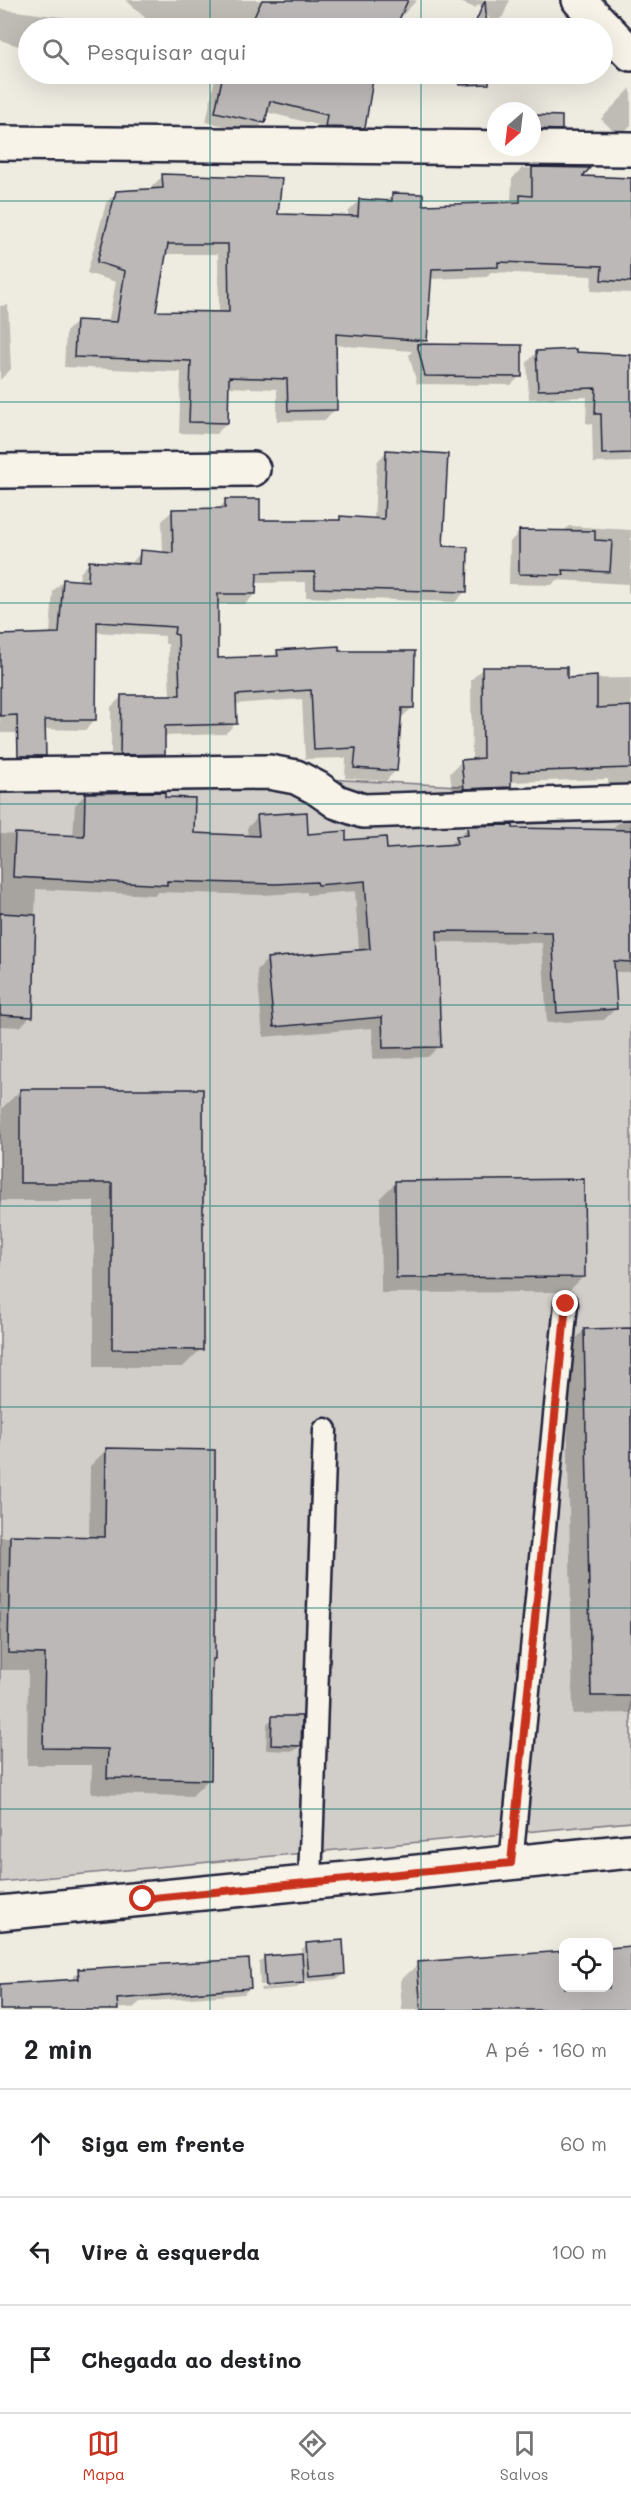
<!DOCTYPE html>
<html lang="pt">
<meta charset="utf-8">
<style>
body{margin:0;font-family:Mali,sans-serif;background:#f2f2f2;color:#202124}
.controls{position:absolute;right:18px;bottom:18px;display:grid;overflow:hidden;border-radius:12px;box-shadow:0 6px 24px #0002}
.controls button{width:54px;height:54px;display:grid;place-items:center;padding:0;border:0;border-bottom:2px solid #e0e0e0;background:#fff;color:#202124;font:30px sans-serif}
.compass{position:absolute;left:487px;top:102px;width:54px;height:54px;border-radius:50%;background:#fff;box-shadow:0 6px 24px #0002;rotate:208deg}
.stop{position:absolute;width:18px;height:18px;margin:-14px;border:4px solid #c8321e;border-radius:50%;background:#fff}
.stop.end{background:#c8321e;border-color:#fff;box-shadow:0 2px 6px #0008}
.list{margin:0;padding:0;list-style:none}
h2{display:flex;justify-content:space-between;align-items:center;height:78px;margin:0;padding:0 24px;font-size:26px}
h2 small{font-size:20px;font-weight:400;color:#757577}
.list li{display:grid;grid-template-columns:39px 1fr auto;gap:18px;align-items:center;box-sizing:border-box;height:108px;padding:0 24px;border-top:2px solid #e0e0e0}
.list b{display:block;font-size:22px;white-space:nowrap}
.list em{font-size:20px;font-style:normal;color:#757577}
.icon{flex:none;width:33px;height:33px;fill:none;stroke:currentColor;stroke-width:2;stroke-linecap:round;stroke-linejoin:round}
.map{position:relative;flex:none;width:631px;height:2010px;overflow:hidden}
.search{position:absolute;background:#fff;box-shadow:0 6px 24px #0002;left:18px;right:18px;top:18px;height:66px;display:flex;align-items:center;gap:15px;box-sizing:border-box;padding:0 21px;border-radius:33px;color:#757577;font-size:22px}
.sheet{height:402px;background:#fff}
nav{display:flex;justify-content:space-around;align-items:center;box-sizing:border-box;height:84px;border-top:2px solid #e0e0e0;background:#fff;font-size:16px;color:#757577}
nav a{display:grid;justify-items:center;gap:3px}
nav .on{color:#c8321e}
.map>svg:first-child{display:block}
</style>
<div class="map">
<svg width="631" height="2010" viewBox="0 0 631 2010">
<rect width="100%" height="100%" fill="#eeebe1"/>
<filter id="ink" filterUnits="userSpaceOnUse"><feTurbulence type="fractalNoise" baseFrequency=".0167" numOctaves="2"/><feDisplacementMap in="SourceGraphic" scale="12" xChannelSelector="R" yChannelSelector="G"/><feConvolveMatrix kernelMatrix="1 2 1 2 8 2 1 2 1" color-interpolation-filters="sRGB"/></filter>
<g filter="url(#ink)">
<!-- green -->
<path fill="#d1cdc9" stroke="#7a7882" stroke-width="1.5" d="M0 762 631 795V1822L0 1882Z"/>
<!-- shadow -->
<g fill="#0003" fill-rule="evenodd">
<path d="M126 0H417L396 22 393 28H156Z"/>
<path d="M455 0H510L503 16 494 25 479 4 475 8Z"/>
<path d="M0 9 77 19 75 28H28V49L0 40Z"/>
<path d="M216 74H373L364 127 354 137H316L318 125 266 112 264 122 254 132 206 122Z"/>
<path d="M631 88V125L621 135H618L601 119Z"/>
<path d="M532 117 560 129 555 135 532 134Z"/>
<path d="M522 168 587 170 580 177 631 179V293L591 291 592 276 491 272 486 277 430 279 425 341 420 346 520 376 511 385 417 384 409 355 412 351 334 345 336 409 325 420 277 421V389L228 387 227 423 216 434 179 433 181 372 64 367 66 332 76 322 108 323 116 282 87 273 106 203 117 192 152 190V186L163 176 277 216 348 217V212L359 201 385 202 393 194 421 206 511 204 512 179ZM165 254H218L219 314 155 312Z"/>
<path d="M8 305 11 369 0 380V306Z"/>
<path d="M537 352 631 357V462L593 463 592 424 586 423 587 397 529 399 527 362Z"/>
<path d="M387 451 465 592 455 602 306 597V582L255 583V594L245 604H217L216 660 271 658 278 651 337 652 413 707 402 717H399L396 770 386 781 345 778 346 758 305 759 302 699 234 704 235 724 225 734 163 736V754L153 764 111 765V707L121 697H170L168 644H165V636L95 632V720L85 730 38 729 34 733H0V635L50 634 53 591 63 581 79 582 80 573 90 562 130 565 141 552 163 554 162 521 172 511 217 510 226 501 259 522H337L341 517 374 520 377 462Z"/>
<path d="M569 526 631 530V593H628V584L556 580 552 585 509 584 510 542 520 531 563 532Z"/>
<path d="M482 669 566 679 631 678V798L608 794V779L510 782V787L499 798 453 799 450 773 461 762 472 760 471 680Z"/>
<path d="M86 794 163 798 192 835 248 837 247 828 258 817 307 835 386 850 448 846 468 828 610 831 618 823 631 821V972H613L615 1009 604 1020 547 1023 542 943 436 942 439 1046 428 1057 373 1059 372 1028 263 1037 257 970 268 959 359 951 355 891 307 895V892L264 895 158 892 155 895 36 889 31 1016 20 1027 0 1026V834L73 837 75 805Z"/>
<path d="M21 1090H201V1349L183 1367H94V1201H0V1123H2V1108Z"/>
<path d="M396 1182 584 1276 568 1292 381 1293 380 1198Z"/>
<path d="M584 1330H631V1713L573 1714 566 1349Z"/>
<path d="M107 1449 213 1658 210 1661 209 1779 192 1796 91 1794 92 1765H27L28 1670H0V1537L89 1538 90 1466Z"/>
<path d="M273 1718 300 1746 294 1751 266 1750 267 1724Z"/>
<path d="M0 1748H1L0 1842Z"/>
<path d="M307 1944 344 1974 338 1979 303 1982 297 1988 261 1991 260 1988 299 1985V1982L260 1985 259 1963 264 1957 302 1955 301 1950Z"/>
<path d="M631 1948V2010H402L400 1981 418 1964 564 1988H608V1950Z"/>
<path d="M79 1971 249 1988 244 1994 140 2002 133 2008 9 2010 73 1981V1977Z"/>
</g>
<!-- building -->
<g fill="#bbb8b7" stroke="#22223b" stroke-width="1.5" fill-rule="evenodd">
<path d="M262 0H408L398 22 392 28H249Z"/>
<path d="M485 0 487 28H473Z"/>
<path d="M223 74H374L365 128 325 127 327 115 270 101 265 123 215 112Z"/>
<path d="M458 74H489V84L459 85Z"/>
<path d="M532 115 562 116V130L532 129Z"/>
<path d="M532 167 590 168 583 176 631 178V282L601 280 602 266 498 262V267L432 269 427 341 336 334 337 410 288 411 287 379 229 377 228 423 189 422 191 361 74 357 76 320 117 322 125 271 97 262 116 191 163 188 162 174 282 178 278 214 358 216 359 199 392 201V193L423 194V205L520 202V195L532 196ZM168 244H228L229 312 156 311Z"/>
<path d="M417 344 522 345V377L425 376Z"/>
<path d="M576 349V352L631 355V453L602 454 601 414H595L596 388 538 390 536 351Z"/>
<path d="M386 450 448 454 443 546 468 547 467 592 315 588V572L257 573 256 594H218V658L278 656 277 650 322 647 339 646V651H415L414 708H402L397 771 354 768 356 748 314 750 311 690 236 695 237 724 165 726V754L120 755 121 695H180L178 635 174 634 175 627 97 622 96 720H45L46 756H18L17 715 0 716V635L59 633 63 579 88 581 89 561 139 564 140 550 173 553 172 509 225 508V499H260V520H340V516L384 519Z"/>
<path d="M519 530 595 531V540L612 541 610 572 563 570 564 575 519 574Z"/>
<path d="M482 667H567V678L597 676V708L631 706V768L511 772V787L464 789 461 760 483 758Z"/>
<path d="M165 792V797L195 798 194 833 259 836 257 815 307 812 308 834 346 831V840L386 837 387 849 457 844 456 836 468 835 467 826 513 825V828L631 830V962L614 961 617 1009 557 1013 552 932 437 931 441 1047 383 1048 382 1017 274 1027 267 958 370 949 365 881 318 885 317 882 276 884 167 881V885L13 877 15 833 84 836 85 793Z"/>
<path d="M0 913 36 915 33 1017 0 1015Z"/>
<path d="M20 1089H203V1350L112 1349V1183H20Z"/>
<path d="M584 1179 585 1277 396 1278 395 1181Z"/>
<path d="M631 1328V1696H591L584 1329Z"/>
<path d="M106 1448 215 1450V1659H212L211 1780 107 1778 108 1749 43 1748 45 1654 8 1653 10 1535 105 1537Z"/>
<path d="M272 1716H302L301 1746 271 1745Z"/>
<path d="M343 1940 345 1974 309 1977 306 1943Z"/>
<path d="M631 1946V2010H421L417 1962 564 1951V1988H609V1948Z"/>
<path d="M302 1953 304 1983 266 1986 264 1956Z"/>
<path d="M249 1959 251 1988 117 1999 118 2010H0V1984L79 1979 78 1969Z"/>
</g>
<g fill="none" stroke-linecap="round" stroke-linejoin="round">
<defs>
<g id="lane">
<path d="M511 1863 566 1304"/>
<path d="M310 1882 325 1430"/>
</g>
<g id="street">
<path d="M579 0 631 54"/>
<path d="M0 143 631 149"/>
<path d="M0 471 253 469"/>
<path d="M0 775 269 772 296 777 317 788 337 802 363 811 631 802"/>
</g>
<path id="secondary" d="M0 1913 631 1851"/>
</defs>
<!-- lane casing -->
<use href="#lane" stroke="#22223b" stroke-width="27"/>
<!-- street casing -->
<use href="#street" stroke="#22223b" stroke-width="38"/>
<!-- secondary casing -->
<use href="#secondary" stroke="#22223b" stroke-width="38"/>
<!-- lane -->
<use href="#lane" stroke="#f7f3e8" stroke-width="22"/>
<!-- street -->
<use href="#street" stroke="#f7f3e8" stroke-width="33"/>
<!-- secondary -->
<use href="#secondary" stroke="#f7f3e8" stroke-width="33"/>
</g>
</g>
<g fill="none" stroke-linecap="round" stroke-linejoin="round" filter="url(#ink)">
<!-- route -->
<path stroke="#c8321e" stroke-width="8" d="M143 1899 511 1863 566 1304"/>
</g>
<!-- grid -->
<path fill="none" stroke="#0f766e" stroke-width="1.5" stroke-opacity="0.55" d="M210 0V28M421 0V28M210 74V2010M421 74V2010M0 201H631M0 402H631M0 603H631M0 804H631M0 1005H631M0 1206H631M0 1407H631M0 1608H631M0 1809H631"/>
</svg>
<div class="controls">
<button><svg class="icon" aria-label="locate" viewBox="0 0 24 24"><circle cx="12" cy="12" r="6"/><path d="M12 2v4M12 18v4M2 12h4M18 12h4"/></svg></button>
</div>
<svg class="compass" viewBox="-18 -18 36 36"><path d="M0-13l5 13h-10z" fill="#e53935"/><path d="M0 13l5-13h-10z" fill="#757577"/></svg>
<div class="stop" style="left:143px;top:1899px"></div>
<div class="stop end" style="left:566px;top:1304px"></div>
<div class="search"><svg class="icon" aria-label="search" viewBox="0 0 24 24"><circle cx="10" cy="10" r="6"/><path d="M15 15l6 6"/></svg>Pesquisar aqui</div>
</div>
<section class="sheet">
<h2>2 min<small>A pé · 160 m</small></h2>
<ul class="list">
<li><svg class="icon" aria-label="ahead" viewBox="0 0 24 24"><path d="M12 20V5M6 11l6-6 6 6"/></svg><div><b>Siga em frente</b></div><em>60 m</em></li>
<li><svg class="icon" aria-label="left" viewBox="0 0 24 24"><path d="M17 20v-9H6M10 6l-5 5 5 5"/></svg><div><b>Vire à esquerda</b></div><em>100 m</em></li>
<li><svg class="icon" aria-label="arrive" viewBox="0 0 24 24"><path d="M6 21V4h12l-3 4 3 4H6"/></svg><div><b>Chegada ao destino</b></div></li>
</ul>
</section>
<nav>
<a class="on"><svg class="icon" aria-label="map" viewBox="0 0 24 24"><path d="M3 6l6-2 6 2 6-2v14l-6 2-6-2-6 2zM9 4v14M15 6v14"/></svg>Mapa</a>
<a><svg class="icon" aria-label="directions" viewBox="0 0 24 24"><path d="M12 3l9 9-9 9-9-9zM9 14v-3h6M13 9l2 2-2 2"/></svg>Rotas</a>
<a><svg class="icon" aria-label="saved" viewBox="0 0 24 24"><path d="M7 4h10v16l-5-4-5 4z"/></svg>Salvos</a>
</nav>
